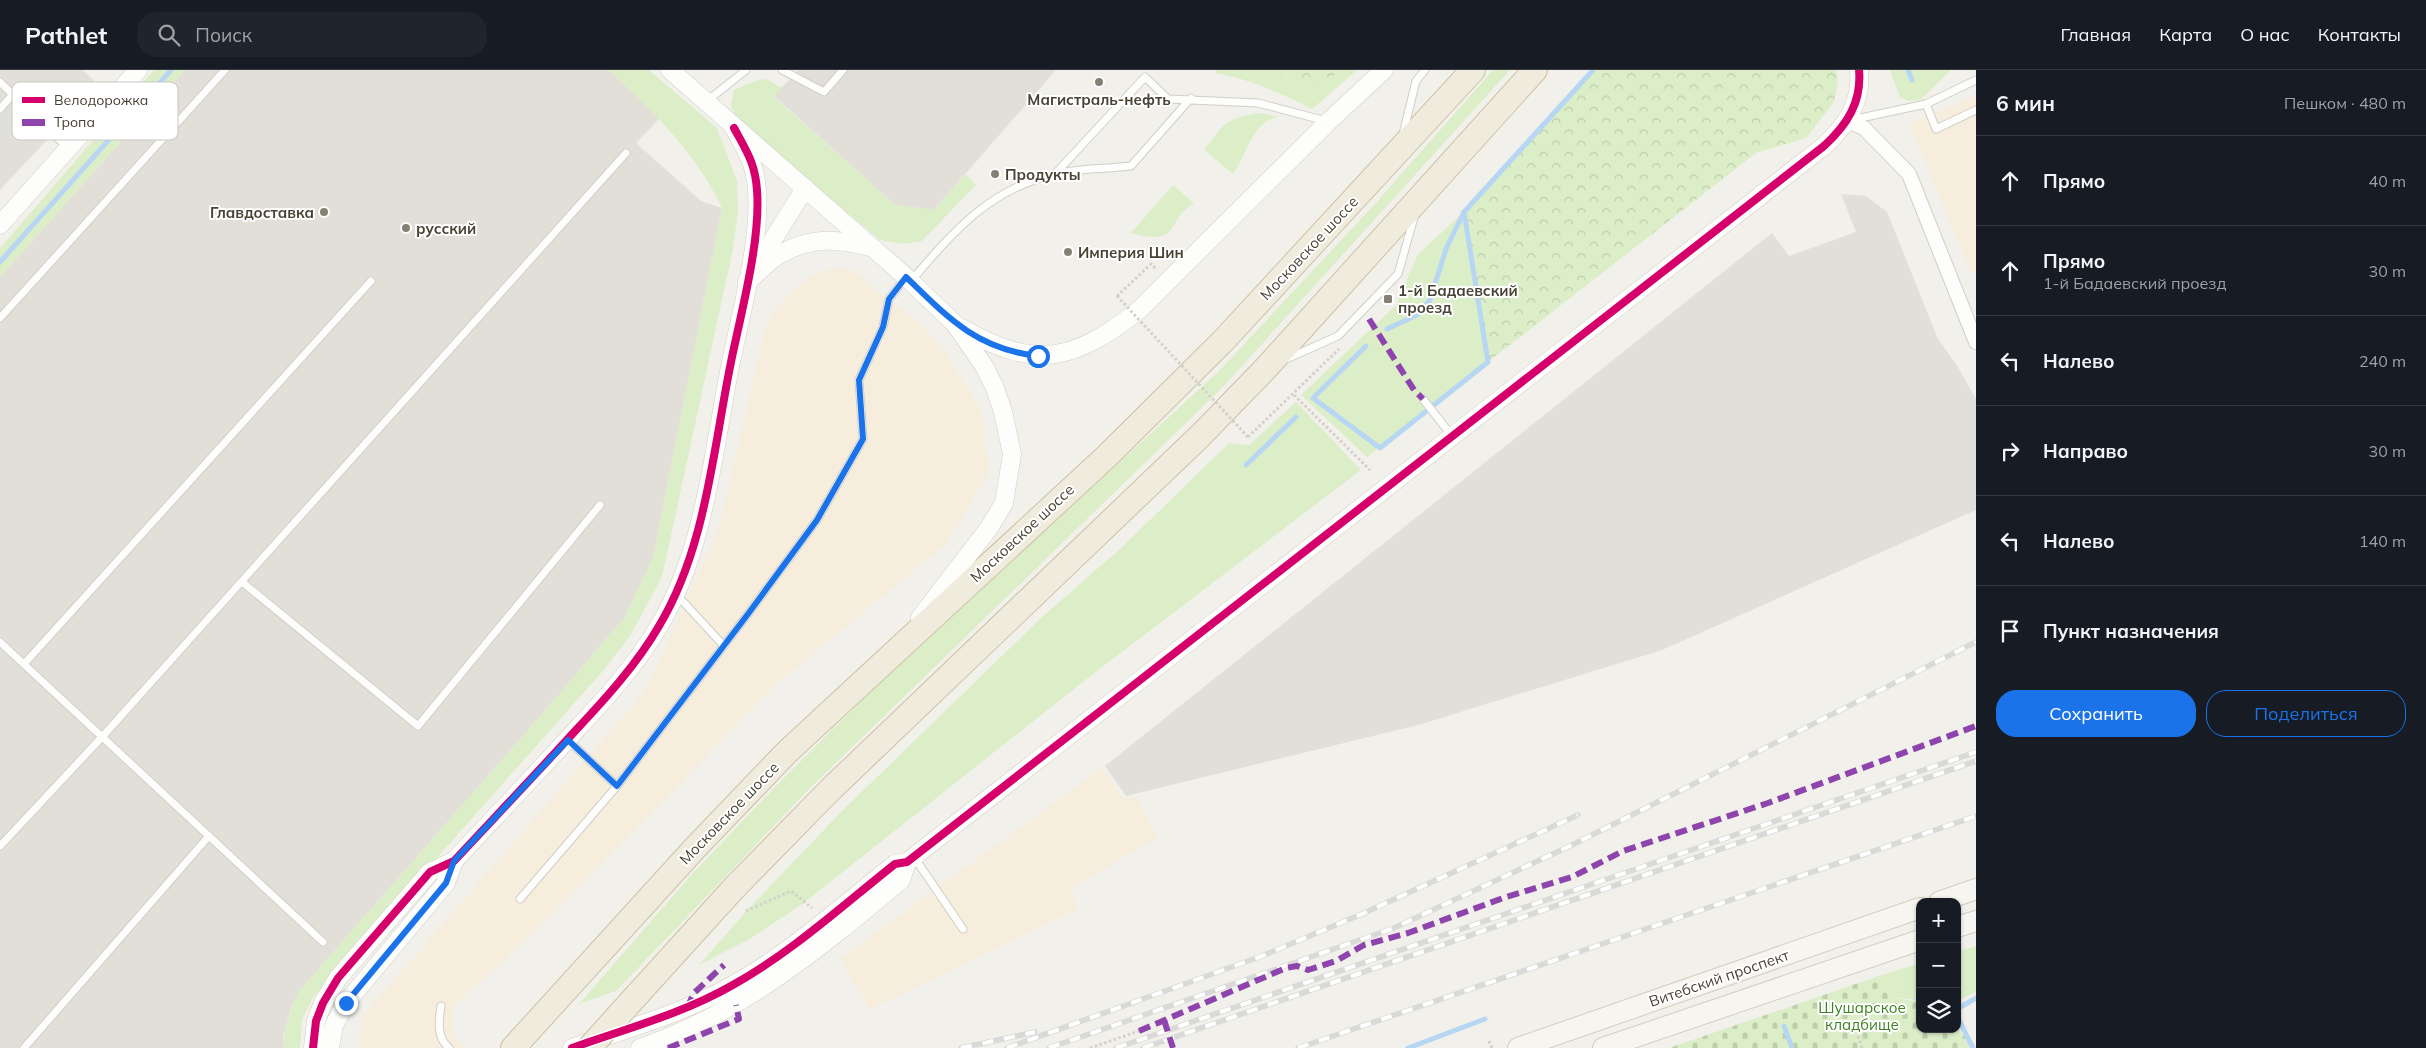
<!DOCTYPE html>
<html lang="ru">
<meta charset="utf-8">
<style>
body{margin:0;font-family:Mulish,sans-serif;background:#20242c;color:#f1f3f6}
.controls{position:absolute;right:15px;bottom:15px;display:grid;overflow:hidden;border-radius:10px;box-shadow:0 1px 4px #0004}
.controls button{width:45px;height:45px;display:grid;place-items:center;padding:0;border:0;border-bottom:1px solid #363941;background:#171b24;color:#f1f3f6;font:25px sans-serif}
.stop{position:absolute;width:15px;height:15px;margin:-11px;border:4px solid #1a73e8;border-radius:50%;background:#fff}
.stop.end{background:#1a73e8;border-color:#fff;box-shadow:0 1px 5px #0008}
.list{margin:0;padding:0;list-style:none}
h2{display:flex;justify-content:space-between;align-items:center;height:65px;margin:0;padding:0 20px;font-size:21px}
h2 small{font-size:16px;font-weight:400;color:#9ea1a6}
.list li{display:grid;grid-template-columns:32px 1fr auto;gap:15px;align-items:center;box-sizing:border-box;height:90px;padding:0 20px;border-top:1px solid #363941}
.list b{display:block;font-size:19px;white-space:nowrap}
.list p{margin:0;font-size:16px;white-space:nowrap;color:#9ea1a6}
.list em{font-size:16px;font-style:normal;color:#9ea1a6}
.actions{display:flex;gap:10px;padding:15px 20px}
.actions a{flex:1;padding:11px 0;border:1px solid #1a73e8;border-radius:20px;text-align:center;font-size:18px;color:#1a73e8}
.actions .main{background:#1a73e8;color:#fff}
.icon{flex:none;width:28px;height:28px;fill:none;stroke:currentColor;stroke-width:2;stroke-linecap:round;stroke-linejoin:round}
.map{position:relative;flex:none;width:1976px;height:978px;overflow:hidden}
header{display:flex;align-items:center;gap:30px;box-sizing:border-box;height:70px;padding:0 25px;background:#171b24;border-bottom:1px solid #363941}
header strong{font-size:24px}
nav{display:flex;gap:28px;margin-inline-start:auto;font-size:18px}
.search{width:350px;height:45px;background:#20242c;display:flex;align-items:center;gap:12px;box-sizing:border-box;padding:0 18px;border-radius:20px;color:#9ea1a6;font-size:19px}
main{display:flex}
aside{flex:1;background:#171b24}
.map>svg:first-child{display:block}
</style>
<header>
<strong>Pathlet</strong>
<div class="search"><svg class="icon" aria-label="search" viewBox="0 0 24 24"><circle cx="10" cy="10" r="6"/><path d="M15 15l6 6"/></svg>Поиск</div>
<nav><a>Главная</a><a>Карта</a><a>О нас</a><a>Контакты</a></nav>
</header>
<main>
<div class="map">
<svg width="1976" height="978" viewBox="0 0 1976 978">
<defs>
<pattern id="forest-crowns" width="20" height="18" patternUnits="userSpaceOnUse" patternTransform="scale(1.25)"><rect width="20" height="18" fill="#dceec8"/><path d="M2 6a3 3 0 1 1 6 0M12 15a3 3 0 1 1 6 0" fill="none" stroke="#becdac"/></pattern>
<pattern id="cemetery-stones" width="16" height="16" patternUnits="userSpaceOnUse" patternTransform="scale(1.25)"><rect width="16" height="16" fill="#dceec8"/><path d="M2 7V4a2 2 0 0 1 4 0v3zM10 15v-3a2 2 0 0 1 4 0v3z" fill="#becdac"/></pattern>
</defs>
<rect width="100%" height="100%" fill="#f2f0ea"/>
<!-- commercial -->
<g fill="#f6eddc">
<path d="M1976 26V201L1971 202 1909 54Z"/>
<path d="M834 198 853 200 875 220 920 253 946 283 981 340 989 402 947 473 780 611 547 849 453 938V965L467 978H360L362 947 646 620 719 457 767 252 793 220 814 205Z"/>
<path d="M1102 698 1125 730 1136 727 1157 768 1070 819 1078 839 870 939 840 889Z"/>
</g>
<!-- industrial -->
<g fill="#e2dfd8">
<path d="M0 0H83L98 15 0 120Z"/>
<path d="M185 0H609L660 48 636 73 701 131 722 138 653 488 641 515 624 548 550 635 300 920 290 941 283 967 284 978H0V207Z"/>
<path d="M798 0H1056L934 140 895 135 774 26Z"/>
</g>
<!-- green -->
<g fill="#dceec8">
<path d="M154 0H185L0 207V178Z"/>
<path d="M609 0H649L717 58 737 111 738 141 733 179 662 507 630 566 602 602 314 926 302 950 300 978H284C283 957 291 938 300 920L550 635 624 548 653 488 722 138C696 83 653 41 609 0Z"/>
<path d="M1217 0H1284C1293 17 1314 16 1330 11L1336 3V0H1357L1312 39C1279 22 1252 10 1215 3Z"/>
<path d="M1493 0H1510L1223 317 811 717 616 921 579 934 694 802 777 715 874 618 1218 302 1374 135Z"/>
<path d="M1890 0H1951L1920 30 1908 31 1900 27Z"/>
<path d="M767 9 782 18 774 27 895 135 934 140 966 104 976 115 922 171 902 174 880 170 738 51 731 36 734 20 755 11Z"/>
<path d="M1259 43 1279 47C1254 49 1246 86 1233 104L1204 80C1225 53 1224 49 1259 43Z"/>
<path d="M1173 115 1194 133C1164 152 1182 177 1131 163Z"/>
<path d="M1464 142 1488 292 1367 387 1301 325 1396 235 1418 184Z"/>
<path d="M1296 332 1361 400 1093 604 801 835 748 870 699 895 752 835 843 740 1042 547 1120 479 1229 373 1249 375Z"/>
<path d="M1976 876V922L1957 931V882Z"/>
<path d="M1920 893V930L1889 927 1879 906Z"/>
</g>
<!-- forest -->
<g fill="url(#forest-crowns)">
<path d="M1284 0H1336V3L1330 11 1317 15 1295 13Z"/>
<path d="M1593 0H1836L1838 11 1834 32 1806 68 1756 83 1488 292 1464 142Z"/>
</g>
<!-- cemetery -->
<path fill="url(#cemetery-stones)" d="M1879 906 1889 927 1920 932V959H1957V957L1973 978H1669Z"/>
<!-- parking -->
<g fill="#e1dfda">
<path d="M0 36 24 58 0 85Z"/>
<path d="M1841 124 1866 126 1887 142 1938 269 1956 294 1976 329V440L1662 580 1418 655 1126 726 1105 696 1772 163 1789 186 1856 162Z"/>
</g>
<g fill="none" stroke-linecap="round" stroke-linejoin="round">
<!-- stream -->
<g stroke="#b7d6f3" stroke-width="5">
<path d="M1908 0 1912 10"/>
<path d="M0 192 171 0"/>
<path d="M1387 259 1417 245 1430 230 1446 179 1464 142 1593 0"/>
<path d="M1366 276 1313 328 1380 378 1488 292 1464 142"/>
<path d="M1246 395 1296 347"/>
<path d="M1957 939 1976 928"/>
<path d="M1957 946 1973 978"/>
<path d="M1784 956 1792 978"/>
<path d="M1408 978 1485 949"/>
</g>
<defs>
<g id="service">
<path d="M782 0 824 22 843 0"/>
<path d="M0 12 68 78"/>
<path d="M707 31 746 0"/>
<path d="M1926 34 1936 59 1976 40"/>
<path d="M0 39 13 24"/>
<path d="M1851 50 1926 34 1976 10"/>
<path d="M1403 64 1416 11 1425 0"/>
<path d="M1055 104 1145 7 1168 29 1258 33 1326 51"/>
<path d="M911 211C953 162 989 119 1055 104 1079 98 1106 99 1131 96L1191 28"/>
<path d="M0 248 225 0"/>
<path d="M1284 290 1338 266 1398 204 1415 144"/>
<path d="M1423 329 1452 366"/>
<path d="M242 512 418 656 600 435"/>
<path d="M677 525 724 576"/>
<path d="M0 572 323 872"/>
<path d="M24 594 371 211"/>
<path d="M568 670 617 716"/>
<path d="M0 776 102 667 626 83"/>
<path d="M914 787 963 859"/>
<path d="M520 829 617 716 748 544 817 450 863 369 859 310 883 257 889 229 906 207"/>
<path d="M441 936C439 950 436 967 449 978"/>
<path d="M24 978 209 766"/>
</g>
<path id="minor" d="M1848 51 1864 58 1909 104 1976 272"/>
<g id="tertiary">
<path d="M670 0 906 207 955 254 984 296 995 318 1003 342 1012 384 1004 433 989 458 920 548"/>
<path d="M0 155 138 0"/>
<path d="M753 202 805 118"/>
<path d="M747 212C757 204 768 191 780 184 811 167 837 168 870 177"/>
<path d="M962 258C1035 301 1076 291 1140 239L1328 52 1384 0"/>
<path d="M313 978 316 951 323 933 338 908 430 802 454 791C495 747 536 704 576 660 606 628 637 594 659 556 706 478 713 380 731 292 741 243 761 170 757 120 755 93 747 82 734 58"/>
<path d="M330 978 334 955 346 933 446 813 454 791"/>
<path d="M572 978C625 959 682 944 731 916 791 883 842 836 895 794L907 792 1824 76C1847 55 1862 32 1859 0"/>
<path d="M640 978C743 942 819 879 901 810L907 792"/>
</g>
<g id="secondary">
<path d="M1939 832 1976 819"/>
<path d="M1957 857 1976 851"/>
<path d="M1518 978 1920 838"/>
<path d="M1603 978 1920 870"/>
</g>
<g id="trunk">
<path d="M637 925 734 818 831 719 1200 366 1266 298 1535 0"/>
<path d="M513 978 695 778 787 682 1107 386 1223 271 1473 0"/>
</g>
</defs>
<!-- service casing -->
<use href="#service" stroke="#d0cec8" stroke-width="9"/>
<!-- minor casing -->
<use href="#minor" stroke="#d0cec8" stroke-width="16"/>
<!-- tertiary casing -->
<use href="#tertiary" stroke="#d0cec8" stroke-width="19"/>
<!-- secondary casing -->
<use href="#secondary" stroke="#d2cec1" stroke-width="22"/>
<!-- trunk casing -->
<use href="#trunk" stroke="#ccc1a3" stroke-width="26"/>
<!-- path -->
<g stroke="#d2d0ca" stroke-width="3" stroke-dasharray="2.5 2.5" stroke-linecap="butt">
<path d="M1117 226 1151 194 1157 200"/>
<path d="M1294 325 1370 400"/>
<path d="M1248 367 1339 279"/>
<path d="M746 841 791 821 812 838"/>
<path d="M1858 966 1862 978"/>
<path d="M1489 971 1492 978"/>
<path d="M1090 978 1139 961"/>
</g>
<!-- service -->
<use href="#service" stroke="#fdfdfc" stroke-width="7"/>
<!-- minor -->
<use href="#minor" stroke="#fdfdfc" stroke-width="14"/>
<!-- tertiary -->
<use href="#tertiary" stroke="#fdfdfc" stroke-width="18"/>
<!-- secondary -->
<use href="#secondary" stroke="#f7f5ef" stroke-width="20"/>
<!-- trunk -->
<use href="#trunk" stroke="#efecde" stroke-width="24"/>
<defs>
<g id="rail">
<path d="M961 978 1035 962"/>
<path d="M1007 978 1262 886 1362 844 1578 745"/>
<path d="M1049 978 1394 858 1572 775 1976 572"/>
<path d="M1116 978 1976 682"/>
<path d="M1143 978 1976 691"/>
<path d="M1298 978 1976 746"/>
</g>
</defs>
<!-- rail casing -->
<use href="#rail" stroke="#d9d9d8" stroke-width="5.5"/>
<!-- rail -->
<use href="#rail" stroke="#fff" stroke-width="4" stroke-dasharray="11" stroke-linecap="butt"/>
<defs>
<path id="trunk-bridge" d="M589 978 637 925"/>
</defs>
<!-- trunk-bridge casing -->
<use href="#trunk-bridge" stroke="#ccc1a3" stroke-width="26" stroke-linecap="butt"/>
<!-- path-bridge -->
<path stroke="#d2d0ca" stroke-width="3" stroke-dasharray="2.5 2.5" stroke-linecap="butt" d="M1117 226 1248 367"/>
<!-- trunk-bridge -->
<use href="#trunk-bridge" stroke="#efecde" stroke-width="24"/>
<!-- quiet -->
<g stroke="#8e44ad" stroke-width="6" stroke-dasharray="12 6" stroke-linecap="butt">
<path d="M1369 249 1414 320 1423 329"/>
<path d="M687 938 694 923 724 895"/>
<path d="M1164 950 1173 978"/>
<path d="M1139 961 1286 898 1297 896 1308 900 1336 891 1364 875 1408 863 1506 827 1572 807 1623 781 1768 733 1976 656"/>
<path d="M668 978 739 949 736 935"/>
</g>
<defs>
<g id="cycleway">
<path d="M313 978 316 951 323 933 338 908 430 802 454 791C495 747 536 704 576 660 606 628 637 594 659 556 706 478 713 380 731 292 741 243 761 170 757 120 755 93 747 82 734 58"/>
<path d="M572 978C625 959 682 944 731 916 791 883 842 836 895 794L907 792 1824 76C1847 55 1862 32 1859 0"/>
</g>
</defs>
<!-- cycleway casing -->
<use href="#cycleway" stroke="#fff" stroke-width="11"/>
<!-- cycleway -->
<use href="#cycleway" stroke="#d6006c" stroke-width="8"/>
</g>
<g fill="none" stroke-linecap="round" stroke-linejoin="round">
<!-- route -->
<path stroke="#1a73e8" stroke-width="6" d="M346 933 446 813 454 791 568 670 617 716 748 544 817 450 863 369 859 310 883 257 889 229 906 207C948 248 977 279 1038 286"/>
</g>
<!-- markers -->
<g fill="#848074" stroke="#fff" stroke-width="2">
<circle cx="1099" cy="12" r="5"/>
<circle cx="995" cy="104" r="5"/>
<circle cx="324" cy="142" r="5"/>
<circle cx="406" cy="158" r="5"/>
<circle cx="1068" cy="182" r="5"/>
<rect x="1383" y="224" width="10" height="10" rx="2.5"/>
</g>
<g text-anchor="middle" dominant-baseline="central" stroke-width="4" stroke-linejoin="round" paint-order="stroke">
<!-- poi labels -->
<g font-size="15" font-weight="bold" fill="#494335" stroke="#fff" text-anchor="start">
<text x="1099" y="29" text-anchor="middle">Магистраль-нефть</text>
<text x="1005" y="104">Продукты</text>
<text x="314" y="142" text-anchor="end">Главдоставка</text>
<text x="416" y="158">русский</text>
<text x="1078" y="182">Империя Шин</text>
<text x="1398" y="220">1-й Бадаевский<tspan x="1398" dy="17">проезд</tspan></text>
</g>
<!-- street labels -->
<g font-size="15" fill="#494335" stroke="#fff">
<text transform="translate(1309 178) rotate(-47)">Московское шоссе</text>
<text transform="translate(1022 463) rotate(-43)">Московское шоссе</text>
<text transform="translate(729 743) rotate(-46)">Московское шоссе</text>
<text transform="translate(1719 908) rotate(-19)">Витебский проспект</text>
</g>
<!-- park labels -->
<g font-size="15" fill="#3e8122" stroke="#fff">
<text x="1862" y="937">Шушарское<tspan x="1862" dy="17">кладбище</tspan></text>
</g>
</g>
<!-- legend -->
<rect x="12" y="12" width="166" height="58" rx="8" fill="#fff" stroke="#c8c7c2" stroke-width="1"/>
<rect x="22" y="27" width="23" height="6" fill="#d6006c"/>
<rect x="22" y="49" width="23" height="7" fill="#8e44ad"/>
<g font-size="14" fill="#494335">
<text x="54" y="35">Велодорожка</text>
<text x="54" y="57">Тропа</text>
</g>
</svg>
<div class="controls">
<button>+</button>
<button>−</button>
<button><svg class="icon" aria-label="layers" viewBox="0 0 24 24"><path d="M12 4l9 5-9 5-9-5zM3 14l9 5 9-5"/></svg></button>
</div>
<div class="stop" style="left:1038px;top:286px"></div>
<div class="stop end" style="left:346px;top:933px"></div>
</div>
<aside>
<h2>6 мин<small>Пешком · 480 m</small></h2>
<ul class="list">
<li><svg class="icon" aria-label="ahead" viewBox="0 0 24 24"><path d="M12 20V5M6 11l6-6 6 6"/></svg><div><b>Прямо</b></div><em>40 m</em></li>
<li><svg class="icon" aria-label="ahead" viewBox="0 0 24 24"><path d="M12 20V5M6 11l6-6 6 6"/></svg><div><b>Прямо</b><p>1-й Бадаевский проезд</p></div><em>30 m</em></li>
<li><svg class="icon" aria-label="left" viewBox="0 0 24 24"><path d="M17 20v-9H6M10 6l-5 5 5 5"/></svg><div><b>Налево</b></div><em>240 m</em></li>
<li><svg class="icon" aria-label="right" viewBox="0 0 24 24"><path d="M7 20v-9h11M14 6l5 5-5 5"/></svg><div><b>Направо</b></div><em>30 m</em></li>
<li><svg class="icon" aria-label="left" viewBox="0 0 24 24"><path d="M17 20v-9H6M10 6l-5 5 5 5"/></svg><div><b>Налево</b></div><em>140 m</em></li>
<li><svg class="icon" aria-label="arrive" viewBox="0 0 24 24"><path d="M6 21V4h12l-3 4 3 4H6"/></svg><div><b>Пункт назначения</b></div></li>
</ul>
<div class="actions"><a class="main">Сохранить</a><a>Поделиться</a></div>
</aside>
</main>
